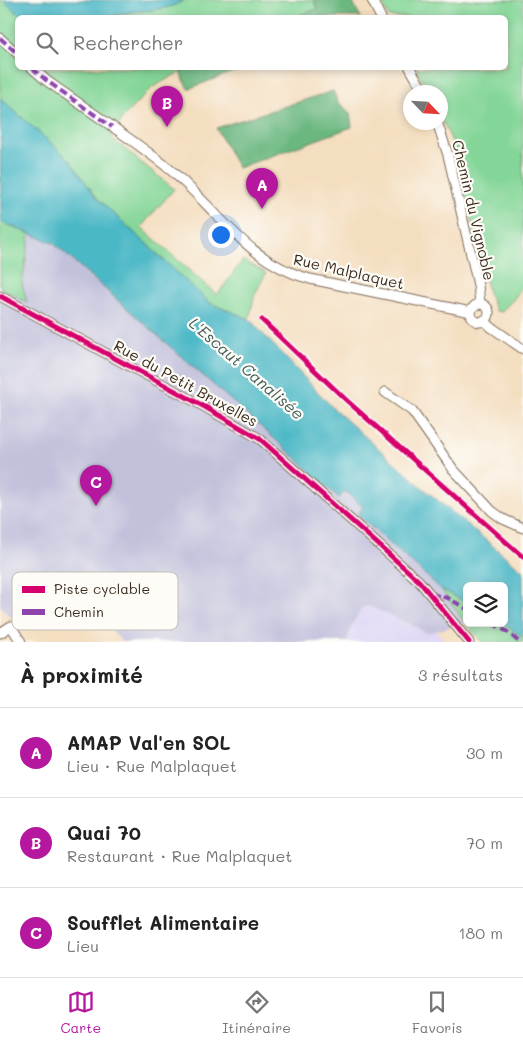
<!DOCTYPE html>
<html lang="fr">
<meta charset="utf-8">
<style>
body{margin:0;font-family:Mali,sans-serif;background:#f2f2f2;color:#222}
.controls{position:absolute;right:15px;bottom:15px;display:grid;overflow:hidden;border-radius:8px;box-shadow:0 2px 8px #0003}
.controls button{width:45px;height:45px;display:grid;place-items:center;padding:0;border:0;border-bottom:1px solid #e0e0e0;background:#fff;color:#222;font:25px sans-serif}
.compass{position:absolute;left:403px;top:85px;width:45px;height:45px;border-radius:50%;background:#fff;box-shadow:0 2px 8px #0003;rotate:115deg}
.you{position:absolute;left:220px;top:234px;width:18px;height:18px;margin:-12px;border:4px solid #fff;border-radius:50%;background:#1a73e8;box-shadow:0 0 0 8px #1a73e833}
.badge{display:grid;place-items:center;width:32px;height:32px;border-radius:50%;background:#b5179e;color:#fff;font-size:16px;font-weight:700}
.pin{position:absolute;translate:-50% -41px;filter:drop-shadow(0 1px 2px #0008)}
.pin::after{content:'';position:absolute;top:26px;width:18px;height:15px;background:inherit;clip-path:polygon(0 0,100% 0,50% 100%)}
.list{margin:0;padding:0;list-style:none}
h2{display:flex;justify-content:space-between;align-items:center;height:65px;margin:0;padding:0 20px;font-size:21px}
h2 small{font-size:16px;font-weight:400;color:#767676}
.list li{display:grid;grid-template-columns:32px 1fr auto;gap:15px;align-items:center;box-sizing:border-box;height:90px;padding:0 20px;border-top:1px solid #e0e0e0}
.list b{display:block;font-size:19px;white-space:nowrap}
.list p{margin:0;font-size:16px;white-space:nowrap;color:#767676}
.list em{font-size:16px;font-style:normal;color:#767676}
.icon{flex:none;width:28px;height:28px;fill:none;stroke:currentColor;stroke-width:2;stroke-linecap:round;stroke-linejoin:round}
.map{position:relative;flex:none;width:523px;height:642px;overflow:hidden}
.search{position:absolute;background:#fff;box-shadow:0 2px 8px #0003;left:15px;right:15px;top:15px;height:55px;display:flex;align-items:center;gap:12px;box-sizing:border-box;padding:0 18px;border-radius:8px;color:#767676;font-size:19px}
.sheet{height:335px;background:#fff}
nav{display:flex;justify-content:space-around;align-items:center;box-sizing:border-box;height:70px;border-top:1px solid #e0e0e0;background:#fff;font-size:14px;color:#767676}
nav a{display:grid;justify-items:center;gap:2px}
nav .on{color:#b5179e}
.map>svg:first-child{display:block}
</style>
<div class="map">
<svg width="523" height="642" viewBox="0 0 523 642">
<rect width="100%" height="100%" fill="#fdfcf7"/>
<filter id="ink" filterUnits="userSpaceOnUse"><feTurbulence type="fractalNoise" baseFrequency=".02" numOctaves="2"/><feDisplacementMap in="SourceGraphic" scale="10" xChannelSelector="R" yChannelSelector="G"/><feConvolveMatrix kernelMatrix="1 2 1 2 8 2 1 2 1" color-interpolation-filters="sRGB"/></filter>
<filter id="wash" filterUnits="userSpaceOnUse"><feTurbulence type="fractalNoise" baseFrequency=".0096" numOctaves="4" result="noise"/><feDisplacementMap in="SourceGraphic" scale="20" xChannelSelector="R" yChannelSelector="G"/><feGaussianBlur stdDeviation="1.12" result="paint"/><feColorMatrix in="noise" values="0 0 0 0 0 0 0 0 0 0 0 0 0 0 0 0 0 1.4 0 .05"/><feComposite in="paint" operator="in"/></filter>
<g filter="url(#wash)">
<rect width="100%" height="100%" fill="#f4dec0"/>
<!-- built -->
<path fill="#ddd5f6" d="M368 606 418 628 425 633 436 631 446 642H347L352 625 362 608Z"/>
<!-- industrial -->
<path fill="#c2c1dc" d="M30 234 52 243 295 457 339 497 345 491 363 508 358 515 441 589 464 623 436 631 425 633 418 628 368 606 362 608 352 625 347 642H122L75 586 10 617 0 605V288L26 301 22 283Z"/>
<!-- green -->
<g fill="#84d698" stroke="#60805b">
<path d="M0 0H3L23 17 18 18V68H187L153 87 124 116 111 138 174 189 141 227 217 295 243 260 266 273 255 294 249 319 210 303 97 198 69 159 0 98Z"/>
<path d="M184 0H314L317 9 294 18H111C134 7 162 15 184 0Z"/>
<path d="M380 0H523V286C518 291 515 299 510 303 507 306 504 308 502 312L496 311 488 292 454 146 441 118 440 92H428L416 68H506V18L389 17Z"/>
<path d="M0 221 30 234 22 283 27 302 0 288Z"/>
<path d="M441 589 467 603V623H502L523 637V642H483L465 623Z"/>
</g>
<!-- forest -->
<g fill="#6bb780" stroke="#53704f">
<path d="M314 0H351L361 17H294L317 9Z"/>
<path d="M187 68H243L188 89 180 72Z"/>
<path d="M333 91 338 102 350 113 352 127 238 168 216 128Z"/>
</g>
<!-- water -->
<g fill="#4bb8c6" stroke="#437172">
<path d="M3 0H184C162 15 134 7 111 17L23 18Z"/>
<path d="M0 98 69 159 97 198 210 303 249 319 333 408 423 488 523 571V637L502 623H504V586H467V603L441 589 358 515 363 507 345 491 339 498 295 457 53 243 1 222Z"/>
</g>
</g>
<g filter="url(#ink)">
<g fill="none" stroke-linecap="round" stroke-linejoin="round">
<defs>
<g id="street">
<path d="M372 0 381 18"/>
<path d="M0 38 18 54"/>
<path d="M32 68 47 81C85 108 125 134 162 163 213 202 244 262 310 279L471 312"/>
<path d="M410 68 424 92"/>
<path d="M437 122 448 155 478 285 480 304"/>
<path d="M0 296 205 407 260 439 419 581 469 642"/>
<circle cx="480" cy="313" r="9"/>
<path d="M484 320 491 327 523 349"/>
<path d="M385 392 412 411 453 469 492 511 503 519 523 528"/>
<path d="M0 633 11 626 21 642"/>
</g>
</defs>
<!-- street casing -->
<use href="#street" stroke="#7c6957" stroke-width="11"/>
<!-- street -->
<use href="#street" stroke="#fff" stroke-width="9"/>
<!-- quiet -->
<g stroke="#8e44ad" stroke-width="4" stroke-dasharray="8 4" stroke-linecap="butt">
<path d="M0 38 18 54"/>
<path d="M32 68 47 81 112 127"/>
<path d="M431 594 448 598 467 609"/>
<path d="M492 623 506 631 519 642"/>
</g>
<defs>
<g id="cycleway">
<path d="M0 296 205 407 260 439 419 581 469 642"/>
<path d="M262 320 345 399 523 557"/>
</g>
</defs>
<!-- cycleway casing -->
<use href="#cycleway" stroke="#fdfcf7" stroke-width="8"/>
<!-- cycleway -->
<use href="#cycleway" stroke="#d6006c" stroke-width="5"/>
</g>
</g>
<g text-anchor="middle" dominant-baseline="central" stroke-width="4.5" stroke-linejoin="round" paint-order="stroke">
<!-- street labels -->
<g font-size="15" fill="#3b2a1e" stroke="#fdfcf7">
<text transform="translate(474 210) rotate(77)">Chemin du Vignoble</text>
<text transform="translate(349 271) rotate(13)">Rue Malplaquet</text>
<text transform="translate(186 383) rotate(29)">Rue du Petit Bruxelles</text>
</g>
<!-- water labels -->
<g font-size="16" font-style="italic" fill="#415c59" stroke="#fdfcf7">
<text transform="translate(247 368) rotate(41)">L'Escaut Canalisée</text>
</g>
</g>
<!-- legend -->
<rect x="12" y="572" width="166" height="58" rx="8" fill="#fdfcf7" stroke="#c3bdb6" stroke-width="1"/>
<rect x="22" y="586" width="23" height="7" fill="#d6006c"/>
<rect x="22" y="609" width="23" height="6" fill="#8e44ad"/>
<g font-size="14" fill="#3b2a1e">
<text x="54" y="594">Piste cyclable</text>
<text x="54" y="617">Chemin</text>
</g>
</svg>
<div class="controls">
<button><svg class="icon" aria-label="layers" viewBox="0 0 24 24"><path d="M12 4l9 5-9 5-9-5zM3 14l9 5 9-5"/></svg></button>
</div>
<svg class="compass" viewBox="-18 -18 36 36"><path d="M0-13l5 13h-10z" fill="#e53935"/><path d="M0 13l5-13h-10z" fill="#767676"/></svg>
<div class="you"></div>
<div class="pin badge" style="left:262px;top:209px">A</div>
<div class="pin badge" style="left:167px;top:127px">B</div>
<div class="pin badge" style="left:96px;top:506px">C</div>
<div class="search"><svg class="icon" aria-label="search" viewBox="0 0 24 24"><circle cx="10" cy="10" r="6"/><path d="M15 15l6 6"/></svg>Rechercher</div>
</div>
<section class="sheet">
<h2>À proximité<small>3 résultats</small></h2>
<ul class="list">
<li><span class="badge">A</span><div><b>AMAP Val'en SOL</b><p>Lieu · Rue Malplaquet</p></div><em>30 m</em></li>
<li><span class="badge">B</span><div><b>Quai 70</b><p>Restaurant · Rue Malplaquet</p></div><em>70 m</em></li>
<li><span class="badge">C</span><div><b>Soufflet Alimentaire</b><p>Lieu</p></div><em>180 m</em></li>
</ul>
</section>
<nav>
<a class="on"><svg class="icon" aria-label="map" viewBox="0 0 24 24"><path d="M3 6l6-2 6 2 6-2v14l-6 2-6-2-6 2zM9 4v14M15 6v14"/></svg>Carte</a>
<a><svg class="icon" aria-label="directions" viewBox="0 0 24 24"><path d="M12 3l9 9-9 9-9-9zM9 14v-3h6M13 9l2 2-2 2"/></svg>Itinéraire</a>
<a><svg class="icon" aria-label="saved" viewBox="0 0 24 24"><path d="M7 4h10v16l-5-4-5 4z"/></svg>Favoris</a>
</nav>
